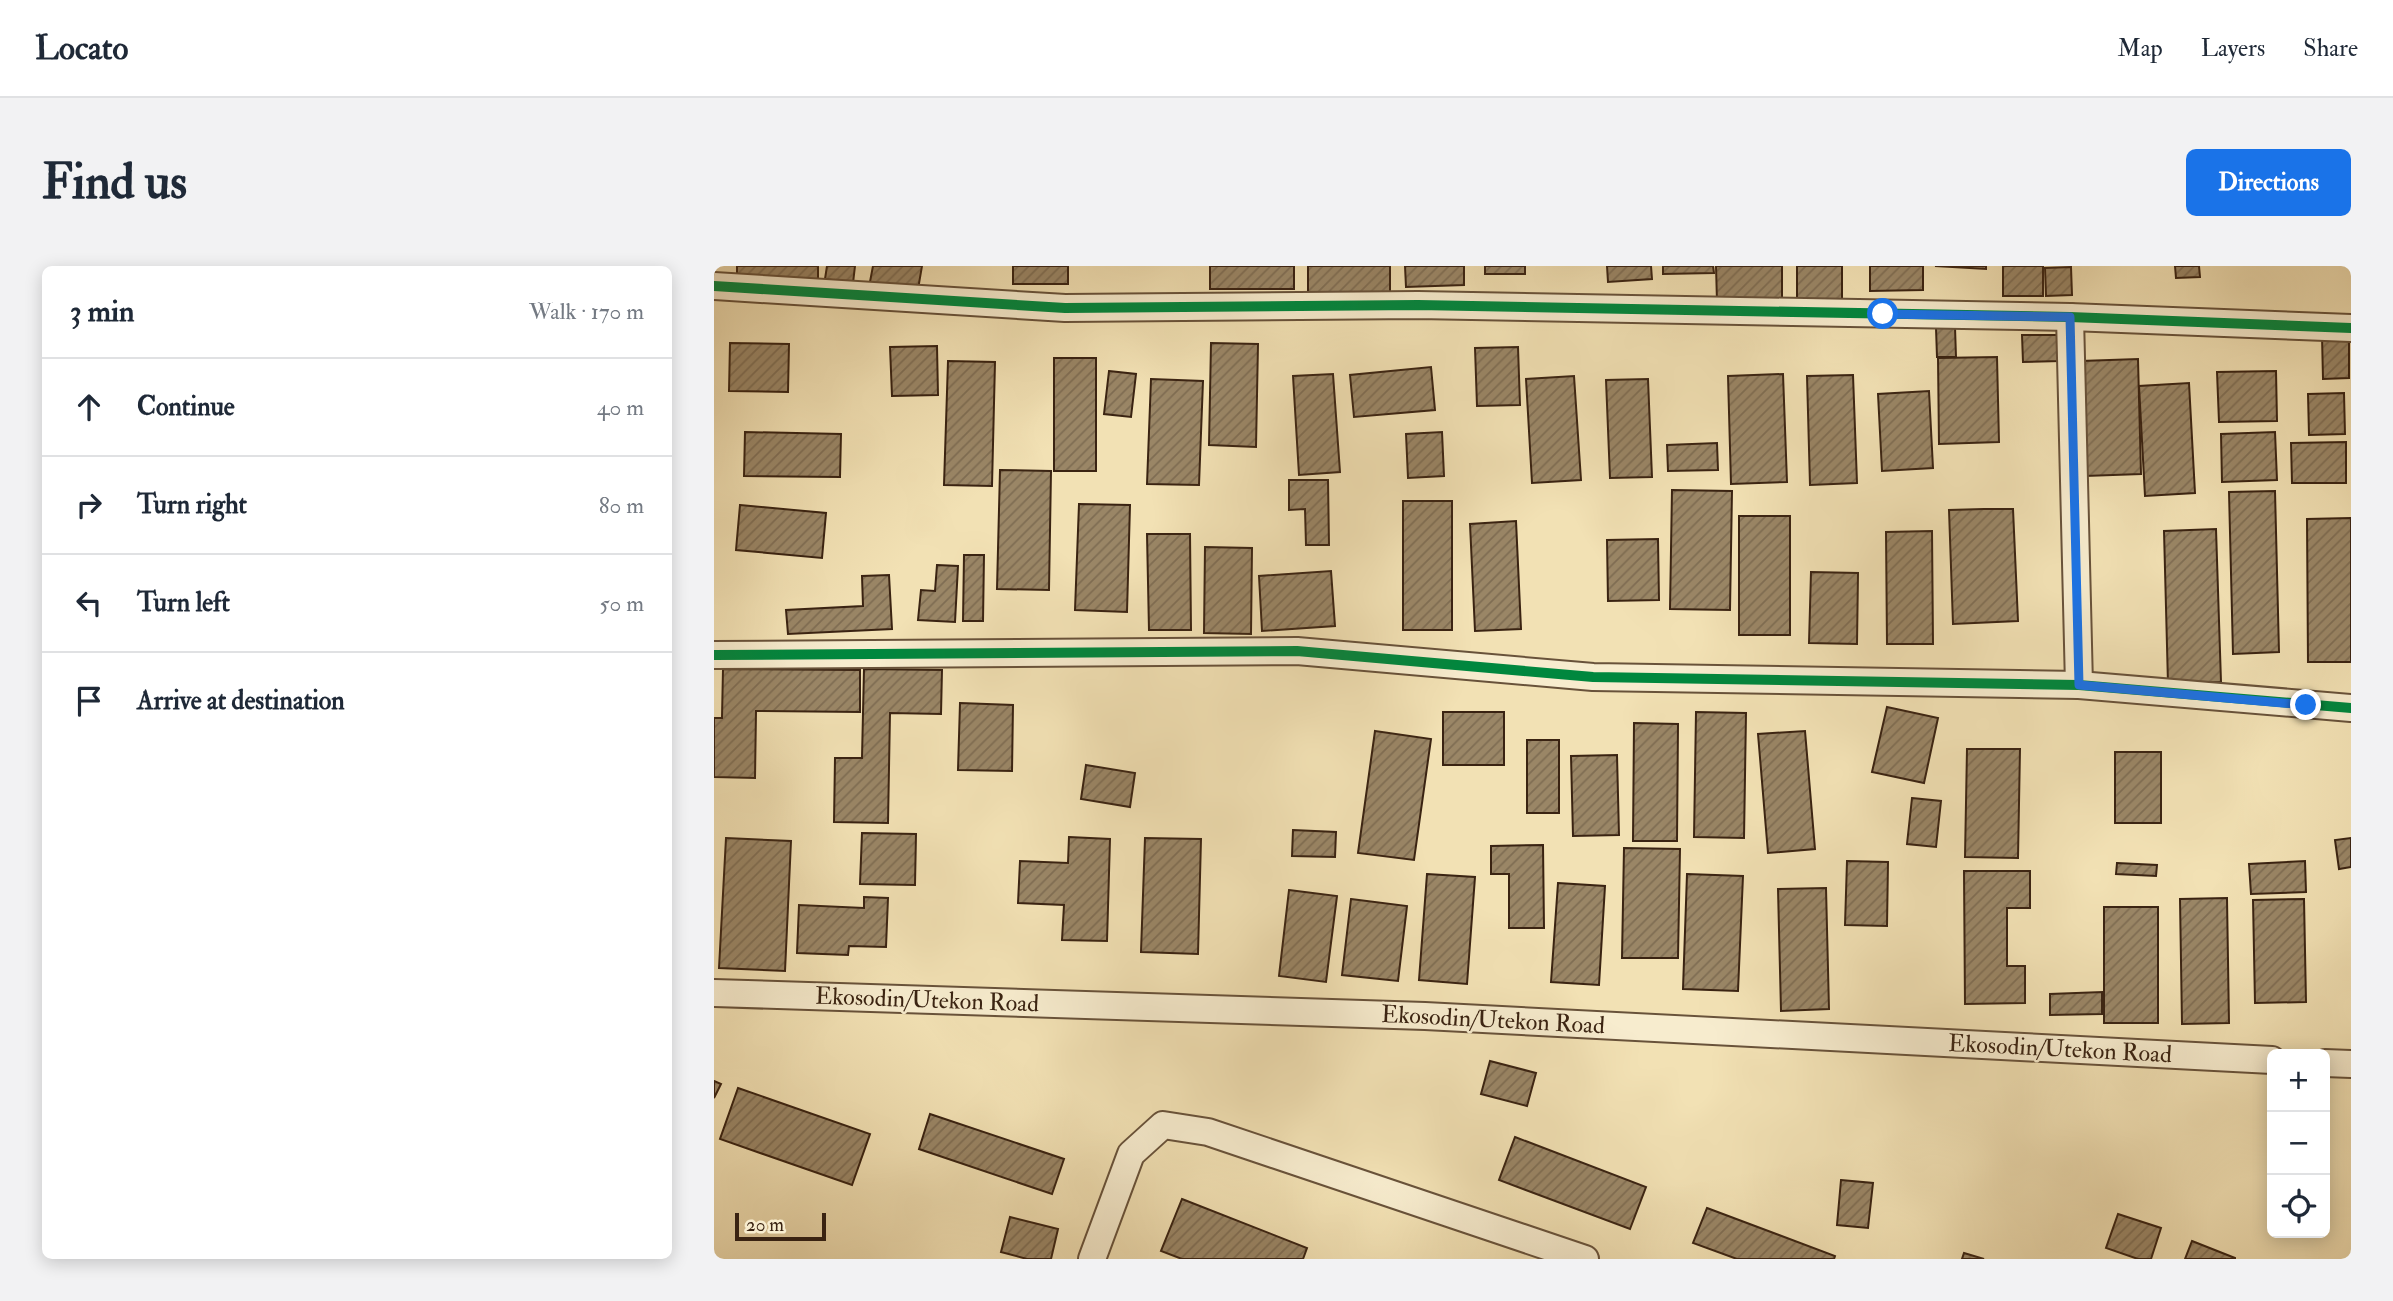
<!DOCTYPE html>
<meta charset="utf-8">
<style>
body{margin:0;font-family:"IM FELL Double Pica",serif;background:#f2f2f3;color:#1f2937}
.controls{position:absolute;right:21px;bottom:21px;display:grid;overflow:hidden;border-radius:10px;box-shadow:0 4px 18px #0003}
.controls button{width:63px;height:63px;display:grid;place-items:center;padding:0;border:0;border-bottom:2px solid #e0e1e3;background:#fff;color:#1f2937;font:35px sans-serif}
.scale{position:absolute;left:21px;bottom:18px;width:91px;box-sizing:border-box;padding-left:7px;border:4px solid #3a2312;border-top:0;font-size:19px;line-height:24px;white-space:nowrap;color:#3a2312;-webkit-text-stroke:5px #f7ecce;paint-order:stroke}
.stop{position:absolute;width:21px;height:21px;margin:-16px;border:5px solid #1a73e8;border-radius:50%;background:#fff}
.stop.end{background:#1a73e8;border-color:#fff;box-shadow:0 2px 7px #0008}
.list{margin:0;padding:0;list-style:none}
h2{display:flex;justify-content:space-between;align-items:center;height:91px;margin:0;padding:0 28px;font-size:30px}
h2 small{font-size:23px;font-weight:400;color:#747a83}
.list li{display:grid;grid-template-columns:46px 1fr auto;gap:21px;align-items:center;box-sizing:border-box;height:98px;padding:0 28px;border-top:2px solid #e0e1e3}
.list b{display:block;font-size:26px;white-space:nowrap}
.list em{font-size:23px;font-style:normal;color:#747a83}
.icon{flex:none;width:38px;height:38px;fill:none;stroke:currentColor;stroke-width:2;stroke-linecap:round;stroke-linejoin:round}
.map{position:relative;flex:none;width:1637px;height:993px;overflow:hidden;border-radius:10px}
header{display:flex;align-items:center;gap:42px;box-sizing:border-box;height:98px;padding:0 35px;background:#fff;border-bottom:2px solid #e0e1e3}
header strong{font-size:33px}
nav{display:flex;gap:38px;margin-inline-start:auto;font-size:24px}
.intro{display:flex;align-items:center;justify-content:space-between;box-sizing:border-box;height:168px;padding:0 42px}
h1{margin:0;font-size:49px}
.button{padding:18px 32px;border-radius:10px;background:#1a73e8;color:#fff;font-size:24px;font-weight:700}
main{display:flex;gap:42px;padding:0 42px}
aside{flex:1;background:#fff;border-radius:10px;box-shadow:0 4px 18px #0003}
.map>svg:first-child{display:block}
</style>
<header>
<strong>Locato</strong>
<nav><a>Map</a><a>Layers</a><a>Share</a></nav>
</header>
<div class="intro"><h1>Find us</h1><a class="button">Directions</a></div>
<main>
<aside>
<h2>3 min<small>Walk · 170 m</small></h2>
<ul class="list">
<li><svg class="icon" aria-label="ahead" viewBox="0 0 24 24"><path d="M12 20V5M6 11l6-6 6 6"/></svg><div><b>Continue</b></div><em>40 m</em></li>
<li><svg class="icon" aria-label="right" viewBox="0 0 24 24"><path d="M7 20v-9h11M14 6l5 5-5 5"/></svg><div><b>Turn right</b></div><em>80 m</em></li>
<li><svg class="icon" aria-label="left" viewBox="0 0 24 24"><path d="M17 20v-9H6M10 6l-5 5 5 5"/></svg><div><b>Turn left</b></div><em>50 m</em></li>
<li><svg class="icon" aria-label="arrive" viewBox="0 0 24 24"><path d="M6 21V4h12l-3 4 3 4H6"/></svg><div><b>Arrive at destination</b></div></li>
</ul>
</aside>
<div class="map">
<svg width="1637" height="993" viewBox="0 0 1637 993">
<defs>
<pattern id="building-hatch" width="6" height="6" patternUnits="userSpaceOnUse" patternTransform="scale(1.75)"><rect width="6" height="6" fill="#9a8666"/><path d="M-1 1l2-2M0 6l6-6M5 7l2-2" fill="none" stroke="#7f6d53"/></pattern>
</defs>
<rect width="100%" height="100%" fill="#f2e1b4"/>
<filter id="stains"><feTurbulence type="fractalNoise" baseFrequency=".00286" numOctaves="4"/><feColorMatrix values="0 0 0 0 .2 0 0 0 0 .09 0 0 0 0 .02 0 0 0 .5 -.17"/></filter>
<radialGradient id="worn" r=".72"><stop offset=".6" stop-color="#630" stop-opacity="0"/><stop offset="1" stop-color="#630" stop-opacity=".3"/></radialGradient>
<!-- building -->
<g fill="url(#building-hatch)" stroke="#3a2312" stroke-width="2">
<rect x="23" y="0" width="81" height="17"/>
<path d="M113 0H141L139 17 111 13Z"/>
<path d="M159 0H208L203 29 155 21Z"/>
<rect x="299" y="0" width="55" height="18"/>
<rect x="496" y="0" width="84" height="23"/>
<path d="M594 0H676V26L594 27Z"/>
<path d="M691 0H750V19L692 21Z"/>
<rect x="771" y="0" width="40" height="8"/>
<path d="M893 0H937L938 13 894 16Z"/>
<path d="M949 0H999L1000 7 949 8Z"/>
<path d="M1002 0H1068V36H1003Z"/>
<path d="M1083 0H1128V36L1083 35Z"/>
<path d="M1156 0H1209V24L1156 25Z"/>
<path d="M1221 0H1272V3Z"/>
<rect x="1289" y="0" width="40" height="30"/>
<path d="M1461 0H1485L1486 11 1462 12Z"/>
<path d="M1357 1 1358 29 1332 30 1331 2Z"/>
<path d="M1241 61 1242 91H1223L1222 62Z"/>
<path d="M1308 69H1346V95L1309 96Z"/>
<path d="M1635 69V112L1609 113 1608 70Z"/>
<path d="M16 77 75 78 74 126 15 125Z"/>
<path d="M497 77 544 78 542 181 495 179Z"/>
<path d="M223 80 224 129 178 130 176 81Z"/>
<path d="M804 81 806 139 763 140 761 82Z"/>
<path d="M1283 91 1285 176 1225 178 1224 92Z"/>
<rect x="340" y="92" width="42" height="113"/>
<path d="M1424 93 1427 208 1371 210 1367 95Z"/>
<path d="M234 95 281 96 278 220 230 219Z"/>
<path d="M717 101 721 144 640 151 636 109Z"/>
<path d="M395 105 422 108 417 151 390 148Z"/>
<path d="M1562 105 1563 155 1505 156 1503 106Z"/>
<path d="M619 108 626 206 585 209 579 110Z"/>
<path d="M1069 108 1073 216 1017 218 1014 110Z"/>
<path d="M1139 109 1143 217 1096 219 1093 110Z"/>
<path d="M860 110 867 214 818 217 812 113Z"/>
<path d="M437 113 489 115 485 219 433 218Z"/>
<path d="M934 113 938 211 896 212 892 114Z"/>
<path d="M1475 117 1481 227 1431 230 1425 120Z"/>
<path d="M1215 125 1219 202 1168 205 1164 128Z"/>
<path d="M1630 127 1631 168 1595 169 1594 128Z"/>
<path d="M31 166 127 168 126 211 30 210Z"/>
<path d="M728 166 730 210 694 212 692 168Z"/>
<path d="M1561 166 1563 214 1508 216 1507 168Z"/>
<path d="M1632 176V217H1578L1577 177Z"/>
<path d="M1003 177 1004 204 954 205 953 179Z"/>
<path d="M286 204 337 205 335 324 283 323Z"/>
<path d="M575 214H614L615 279H592L591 243 575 244Z"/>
<path d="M958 224 1018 225 1016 344 956 343Z"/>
<path d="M1561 225 1565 386 1519 388 1515 226Z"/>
<rect x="689" y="235" width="49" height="129"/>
<path d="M365 238 416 239 413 346 361 344Z"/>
<path d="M26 239 112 247 108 292 22 284Z"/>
<path d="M1270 243H1299L1304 355 1239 358 1235 244Z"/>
<rect x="1025" y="250" width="51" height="119"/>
<path d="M1637 252V396H1594L1593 253Z"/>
<path d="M802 255 807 363 761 365 756 258Z"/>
<path d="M1502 263 1507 416 1454 418 1450 265Z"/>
<path d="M1218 265 1219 378H1173L1172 266Z"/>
<path d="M433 268H476L477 364H435Z"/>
<path d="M944 273 945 334 894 335 893 274Z"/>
<path d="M491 281 538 282 537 368 490 367Z"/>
<path d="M250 289H270L269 355H249Z"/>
<path d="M223 299 244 300 241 356 204 354 207 324 221 325Z"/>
<path d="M617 305 621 360 548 365 545 310Z"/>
<path d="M1097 306 1144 307 1143 378 1095 377Z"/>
<path d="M175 309 178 363 74 368 72 344 149 340 148 310Z"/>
<path d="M9 403 146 404V446L42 445 41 512 0 511V452H8Z"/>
<path d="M150 403 228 404 227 448 176 447 174 557 120 556 121 492H148Z"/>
<path d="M246 437 299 439 298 505 244 504Z"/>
<path d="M1173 441 1224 452 1210 517 1158 506Z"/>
<rect x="729" y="446" width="61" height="53"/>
<path d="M982 446 1032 447 1030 572 980 571Z"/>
<path d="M920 457 964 458 963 575H919Z"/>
<path d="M661 465 717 473 700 594 644 587Z"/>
<path d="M1091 465 1101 583 1054 587 1044 468Z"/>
<rect x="813" y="474" width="32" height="73"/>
<path d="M1253 483H1306L1304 592 1251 591Z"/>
<rect x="1401" y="486" width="46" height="71"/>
<path d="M903 489 905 569 859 570 857 490Z"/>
<path d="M372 499 421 507 416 541 367 533Z"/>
<path d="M1198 532 1227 535 1222 581 1193 578Z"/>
<path d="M579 564 622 566 621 591 578 590Z"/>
<path d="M148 567 202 568 201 619 146 618Z"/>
<path d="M355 571 396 573 393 675 348 674 350 639 304 637 306 595 354 597Z"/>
<path d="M12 572 77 575 71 705 5 702Z"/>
<path d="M431 572 487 573 484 688 427 686Z"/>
<path d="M1637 572V601L1625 603 1621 574Z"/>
<path d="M829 579 830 662H795V608H777V580Z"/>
<path d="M910 582 966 583 964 692H908Z"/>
<path d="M1133 595 1174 596 1173 660 1131 659Z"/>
<path d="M1591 595 1592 626 1537 628 1535 598Z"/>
<path d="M1403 597 1443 599 1442 610 1402 608Z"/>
<path d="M1250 605H1316V642H1293V700H1311V737L1251 738Z"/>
<path d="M713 608 761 611 753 718 705 714Z"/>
<path d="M973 608 1029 610 1024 725 969 723Z"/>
<path d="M844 617 891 620 885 719 837 716Z"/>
<path d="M1112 622 1115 743 1067 745 1064 623Z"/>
<path d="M575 624 623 630 612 716 565 710Z"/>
<path d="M150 631 174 632 172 681 135 680 134 689 83 687 85 639 150 642Z"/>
<path d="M1513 632 1515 757 1468 758 1466 633Z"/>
<path d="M637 633 693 640 684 715 628 709Z"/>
<path d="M1590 633 1592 736 1541 737 1539 634Z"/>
<rect x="1390" y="641" width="54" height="116"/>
<path d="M1388 726V748L1336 749V728Z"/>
<path d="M776 795 822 807 813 840 767 828Z"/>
<path d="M0 815 7 818 0 832Z"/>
<path d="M24 822 156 868 138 919 6 873Z"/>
<path d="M216 848 350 893 338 928 205 883Z"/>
<path d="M801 871 932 921 916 963 785 914Z"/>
<path d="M1127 914 1159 917 1154 962 1123 959Z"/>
<path d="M468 933 593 982 589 993H468L447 985Z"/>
<path d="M993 942 1121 990 1120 993H1023L979 977Z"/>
<path d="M1404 948 1447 962 1437 993H1424L1392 982Z"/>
<path d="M296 951 344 963 337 993H313L287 986Z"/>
<path d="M1478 975 1521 992V993H1471Z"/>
<path d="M1250 987 1270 993H1248Z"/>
</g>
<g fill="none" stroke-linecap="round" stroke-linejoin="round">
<defs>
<g id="street">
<path d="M0 20 351 42 704 39 1356 51 1637 62"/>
<path d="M1356 51 1365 419"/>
<path d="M0 389 583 385 879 411 1365 419 1637 442"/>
<path d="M0 727 711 750 1558 794"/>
<path d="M1611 797 1637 798"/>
<path d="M378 993 417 888 449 859 494 866 871 993"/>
</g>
</defs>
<!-- street casing -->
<use href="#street" stroke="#68523a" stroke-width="30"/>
<!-- street -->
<use href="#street" stroke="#f7ecce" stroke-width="26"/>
<defs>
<g id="cycleway">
<path d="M0 20 351 42 704 39 1356 51 1637 62"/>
<path d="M0 389 583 385 879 411 1365 419 1637 442"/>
</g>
</defs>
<!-- cycleway casing -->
<use href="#cycleway" stroke="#f7ecce" stroke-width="15"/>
<!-- cycleway -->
<use href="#cycleway" stroke="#00873e" stroke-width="10"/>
</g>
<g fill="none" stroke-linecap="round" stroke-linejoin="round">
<!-- route -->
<path stroke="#1a73e8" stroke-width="9" d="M1169 48 1356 51 1365 419 1592 439"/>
</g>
<g text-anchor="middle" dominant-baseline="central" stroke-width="5" stroke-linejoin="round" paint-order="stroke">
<!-- street labels -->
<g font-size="24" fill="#3a2312" stroke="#f7ecce">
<text transform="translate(213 734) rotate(2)">Ekosodin/Utekon Road</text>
<text transform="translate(779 754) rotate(3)">Ekosodin/Utekon Road</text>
<text transform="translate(1346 783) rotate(3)">Ekosodin/Utekon Road</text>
</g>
</g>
<rect width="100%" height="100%" filter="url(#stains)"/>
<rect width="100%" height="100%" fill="url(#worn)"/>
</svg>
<div class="controls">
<button>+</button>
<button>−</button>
<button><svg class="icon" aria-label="locate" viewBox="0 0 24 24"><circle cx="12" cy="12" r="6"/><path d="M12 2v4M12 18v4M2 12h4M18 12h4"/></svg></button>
</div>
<div class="scale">20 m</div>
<div class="stop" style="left:1169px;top:48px"></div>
<div class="stop end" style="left:1592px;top:439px"></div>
</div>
</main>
